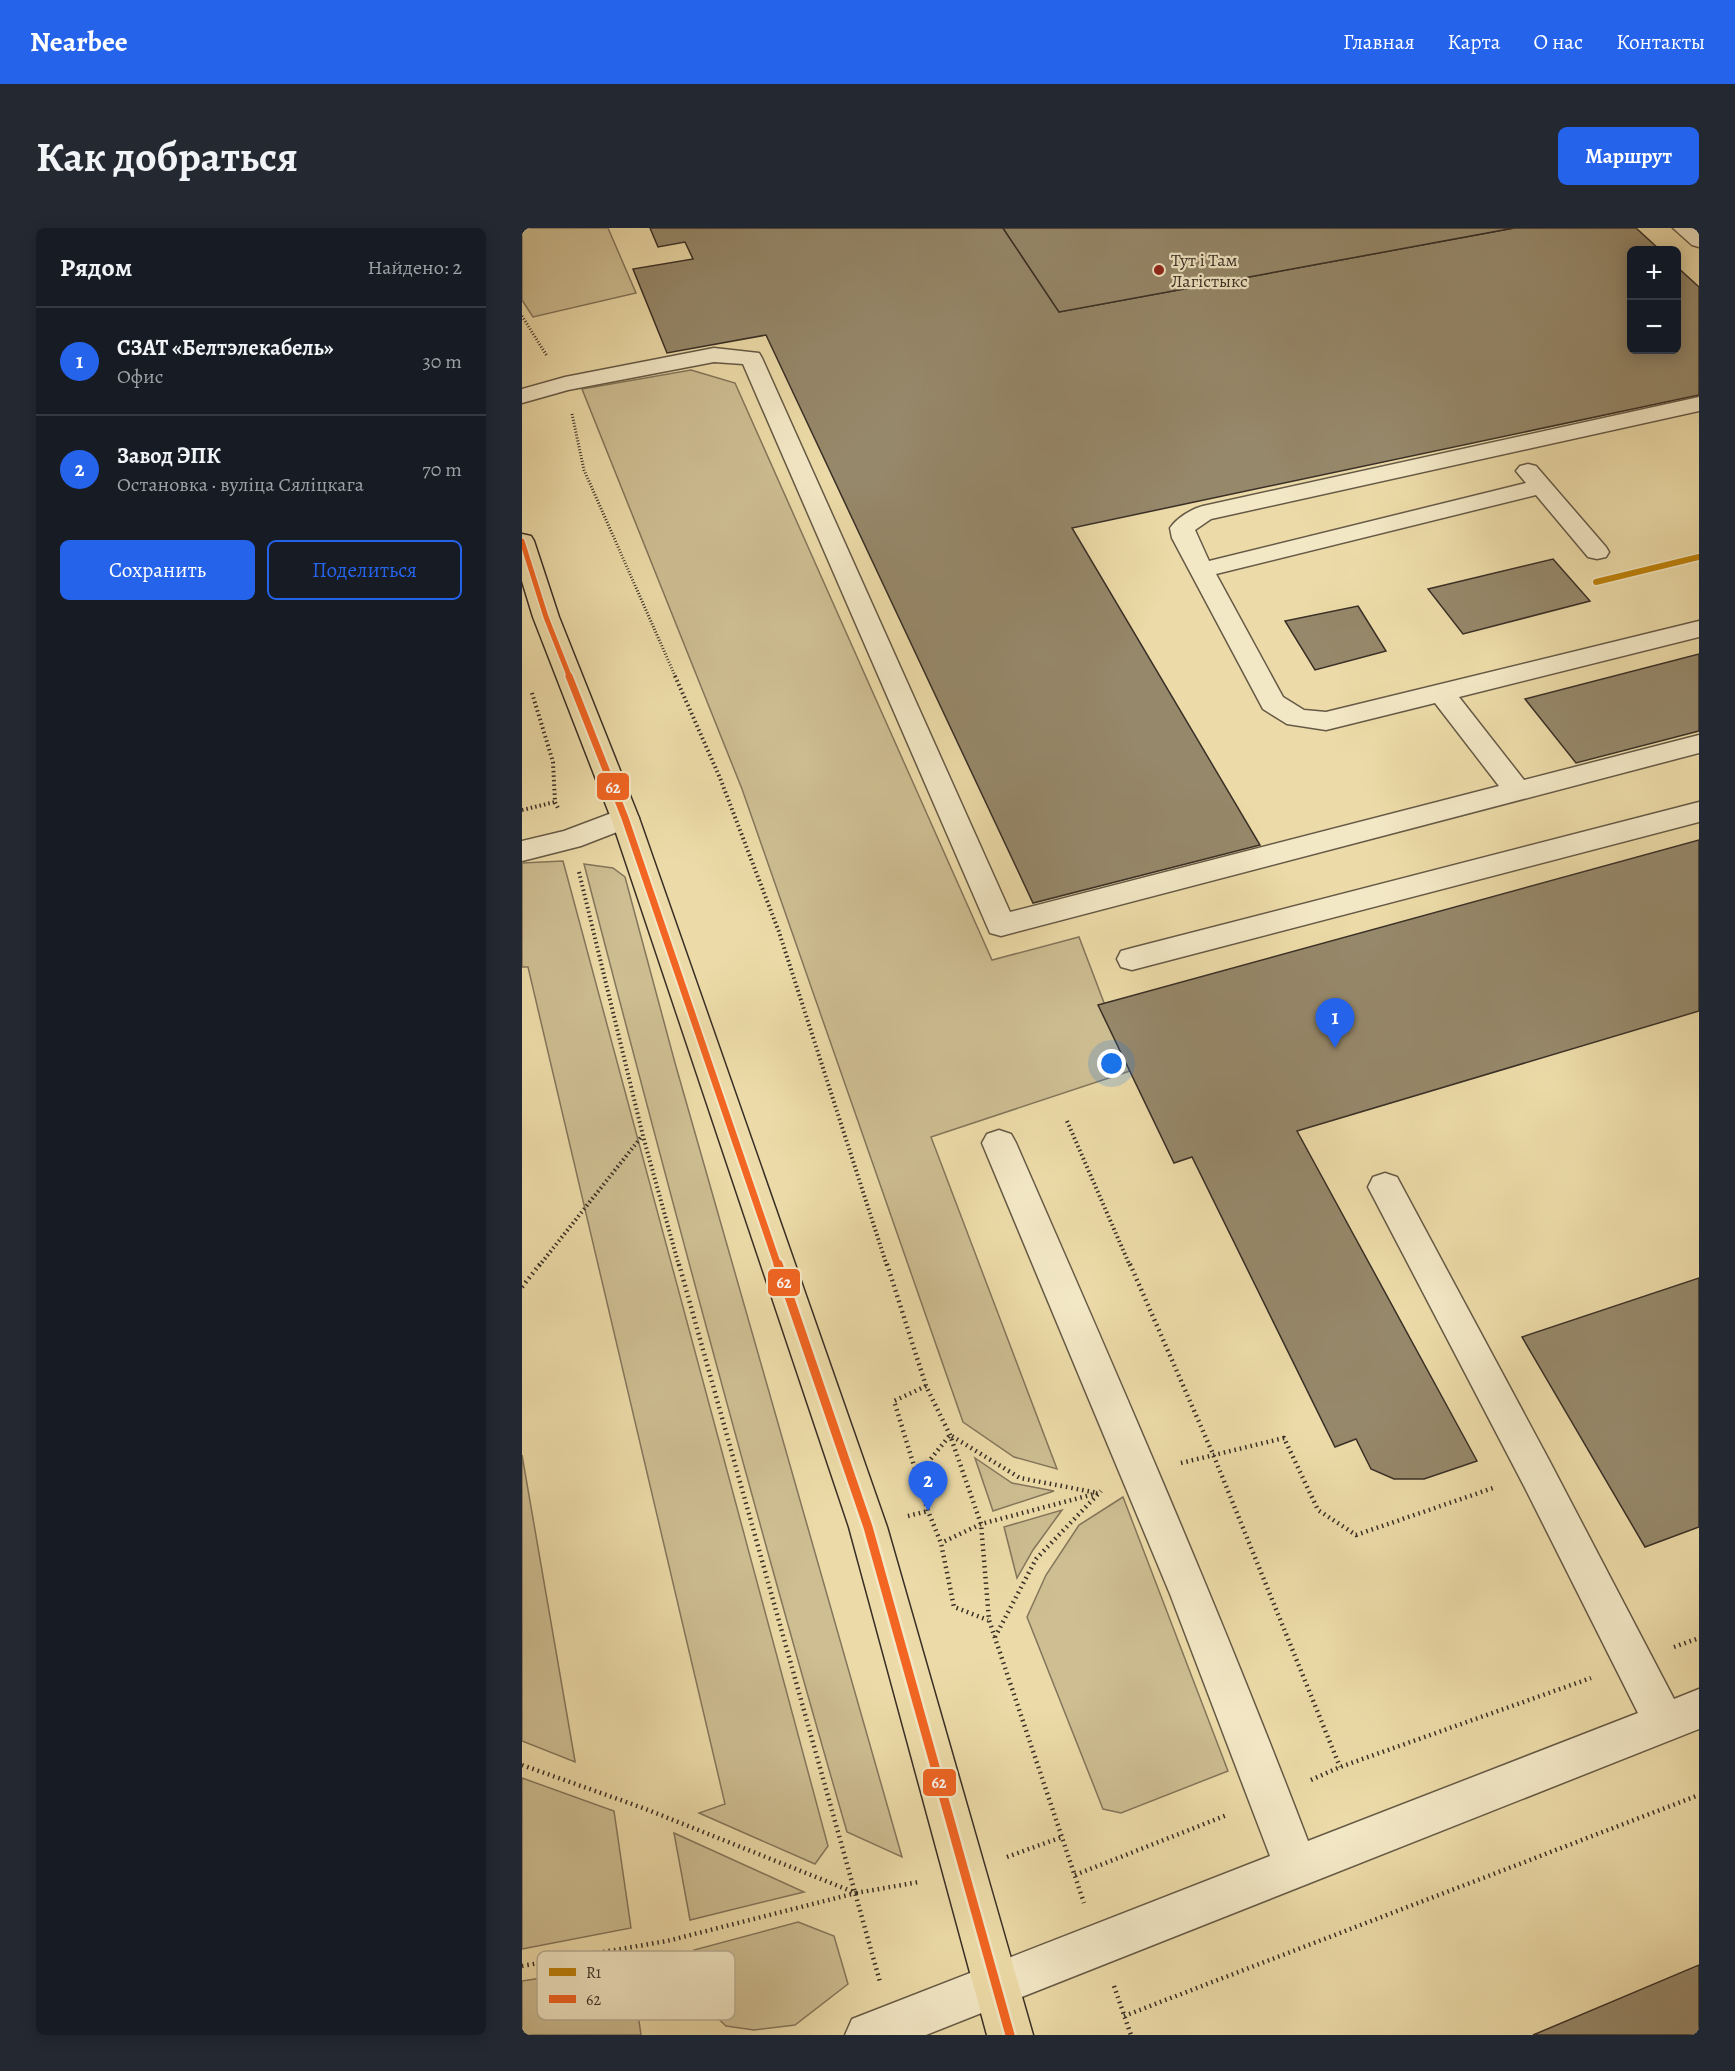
<!DOCTYPE html>
<html lang="ru">
<meta charset="utf-8">
<style>
body{margin:0;font-family:Alegreya,serif;background:#242831;color:#f1f3f6}
.controls{position:absolute;right:18px;top:18px;display:grid;overflow:hidden;border-radius:9px;box-shadow:0 3px 15px #0003}
.controls button{width:54px;height:54px;display:grid;place-items:center;padding:0;border:0;border-bottom:2px solid #363941;background:#171b24;color:#f1f3f6;font:30px sans-serif}
.you{position:absolute;left:590px;top:836px;width:21px;height:21px;margin:-15px;border:4px solid #fff;border-radius:50%;background:#1a73e8;box-shadow:0 0 0 9px #1a73e833}
.badge{display:grid;place-items:center;width:39px;height:39px;border-radius:50%;background:#2563eb;color:#fff;font-size:20px;font-weight:700}
.pin{position:absolute;translate:-50% -50px;filter:drop-shadow(0 2px 3px #0008)}
.pin::after{content:'';position:absolute;top:32px;width:21px;height:18px;background:inherit;clip-path:polygon(0 0,100% 0,50% 100%)}
.list{margin:0;padding:0;list-style:none}
h2{display:flex;justify-content:space-between;align-items:center;height:78px;margin:0;padding:0 24px;font-size:26px}
h2 small{font-size:20px;font-weight:400;color:#9ea1a6}
.list li{display:grid;grid-template-columns:39px 1fr auto;gap:18px;align-items:center;box-sizing:border-box;height:108px;padding:0 24px;border-top:2px solid #363941}
.list b{display:block;font-size:22px;white-space:nowrap}
.list p{margin:0;font-size:20px;white-space:nowrap;color:#9ea1a6}
.list em{font-size:20px;font-style:normal;color:#9ea1a6}
.actions{display:flex;gap:12px;padding:18px 24px}
.actions a{flex:1;padding:14px 0;border:2px solid #2563eb;border-radius:9px;text-align:center;font-size:21px;color:#2563eb}
.actions .main{background:#2563eb;color:#fff}
.map{position:relative;flex:none;width:1177px;height:1807px;overflow:hidden;border-radius:9px}
header{display:flex;align-items:center;gap:36px;box-sizing:border-box;height:84px;padding:0 30px;background:#2563eb;color:#fff}
header strong{font-size:28px}
nav{display:flex;gap:33px;margin-inline-start:auto;font-size:21px}
.intro{display:flex;align-items:center;justify-content:space-between;box-sizing:border-box;height:144px;padding:0 36px}
h1{margin:0;font-size:42px}
.button{padding:15px 27px;border-radius:9px;background:#2563eb;color:#fff;font-size:21px;font-weight:700}
main{display:flex;gap:36px;padding:0 36px}
aside{flex:1;background:#171b24;border-radius:9px;box-shadow:0 3px 15px #0003}
.map>svg:first-child{display:block}
</style>
<header>
<strong>Nearbee</strong>
<nav><a>Главная</a><a>Карта</a><a>О нас</a><a>Контакты</a></nav>
</header>
<div class="intro"><h1>Как добраться</h1><a class="button">Маршрут</a></div>
<main>
<aside>
<h2>Рядом<small>Найдено: 2</small></h2>
<ul class="list">
<li><span class="badge">1</span><div><b>СЗАТ «Белтэлекабель»</b><p>Офис</p></div><em>30 m</em></li>
<li><span class="badge">2</span><div><b>Завод ЭПК</b><p>Остановка · вуліца Сяліцкага</p></div><em>70 m</em></li>
</ul>
<div class="actions"><a class="main">Сохранить</a><a>Поделиться</a></div>
</aside>
<div class="map">
<svg width="1177" height="1807" viewBox="0 0 1177 1807">
<rect width="100%" height="100%" fill="#ecdba8"/>
<filter id="stains"><feTurbulence type="fractalNoise" baseFrequency=".00333" numOctaves="4"/><feColorMatrix values="0 0 0 0 .2 0 0 0 0 .09 0 0 0 0 .02 0 0 0 .5 -.17"/></filter>
<radialGradient id="worn" r=".72"><stop offset=".6" stop-color="#630" stop-opacity="0"/><stop offset="1" stop-color="#630" stop-opacity=".3"/></radialGradient>
<!-- green -->
<g fill="#cebe92" stroke="#84765c" stroke-width="1.5">
<path d="M0 0H86L114 65 11 89 0 72Z"/>
<path d="M169 142 213 155 470 732 557 709 608 843 409 909 535 1241 492 1229 441 1194 220 561 60 161Z"/>
<path d="M41 633 306 1618 293 1636 177 1585 203 1576 6 739H0V635Z"/>
<path d="M62 636 91 640 103 649 153 835 380 1629 325 1604C232 1283 146 960 62 636Z"/>
<path d="M0 1227 53 1533V1534L0 1513Z"/>
<path d="M453 1230 490 1255 532 1263 471 1283Z"/>
<path d="M601 1269 706 1543 599 1585 581 1581 505 1389 524 1347 557 1297Z"/>
<path d="M540 1282 511 1322 495 1350 482 1299Z"/>
<path d="M0 1550 92 1583 109 1700 0 1721Z"/>
<path d="M152 1605 282 1664 168 1692Z"/>
<path d="M276 1694 312 1708 326 1756 273 1797 232 1802 204 1798 179 1774 172 1722Z"/>
<path d="M109 1736 119 1807H0V1753Z"/>
</g>
<!-- building -->
<g fill="#96886a" stroke="#392f26" stroke-width="1.5">
<path d="M128 0H481L537 84 992 0H1114L1138 22H1110V122H1154V38L1177 59V167L550 300 738 617 511 675 244 107 145 125 111 41 171 31 163 14 136 19Z"/>
<path d="M481 0H992L537 84Z"/>
<path d="M1031 331 1068 373 941 406 906 361Z"/>
<path d="M836 378 864 423 793 442 763 393Z"/>
<path d="M1177 426V503L1054 535 1003 471Z"/>
<path d="M1177 612V783L775 903 955 1233 902 1251H872L849 1241 834 1211 813 1219 670 929 652 935 576 777Z"/>
<path d="M1177 1050V1299L1123 1319 1000 1109Z"/>
<path d="M1177 1737V1807H1011Z"/>
</g>
<g fill="none" stroke-linecap="round" stroke-linejoin="round">
<defs>
<g id="minor">
<path d="M1151 0H1174L1177 3V19L1170 17Z"/>
<path d="M192 120 237 125 240 130 488 684 977 558 913 475 804 502 765 496 741 481 650 310 648 300C655 290 669 281 681 278L1177 169V183L689 291 673 302 687 333 1004 255 994 243 998 238 1006 236 1014 238 1084 319 1087 324 1084 329 1075 331 1066 329 1014 267 694 346 761 469 782 482 804 484 1177 393V409L937 469 1002 552 1177 507V525L479 708 468 705 221 136 192 134 46 162 0 175V161L43 149Z"/>
<path d="M1177 574V594L610 742 599 739 595 731 599 723 610 720Z"/>
<path d="M103 580 113 583 117 590 113 597 59 618 0 633V613L42 603Z"/>
<path d="M477 902 489 906 494 915C595 1146 696 1377 786 1613L1116 1485 1002 1258 846 959 851 949 863 945 875 949 1028 1234 1152 1471 1177 1461V1501L404 1807H323L330 1791 748 1628 648 1366 460 915 465 906Z"/>
</g>
<path id="major" d="M0 306 9 308 12 313 37 389 117 590 365 1299 511 1807H465L327 1299 89 590 11 389 0 353Z"/>
</defs>
<!-- minor casing -->
<use href="#minor" stroke="#665a46" stroke-width="3"/>
<!-- major casing -->
<use href="#major" stroke="#392f26" stroke-width="3"/>
<!-- path-far2 -->
<g stroke="#392f26" stroke-width="3" stroke-dasharray="1 2" stroke-linecap="butt">
<path d="M0 88 25 128"/>
<path d="M50 186 62 242 154 450"/>
</g>
<!-- path-far1 -->
<g stroke="#392f26" stroke-width="4" stroke-dasharray="1.5 3" stroke-linecap="butt">
<path d="M153 448 198 550 257 704 365 1038"/>
<path d="M10 465 31 534 33 574 36 580"/>
<path d="M0 582 33 574"/>
<path d="M57 644 121 908 157 1038"/>
<path d="M545 893 608 1038"/>
<path d="M17 1038 120 908"/>
</g>
<!-- path -->
<g stroke="#392f26" stroke-width="4.5" stroke-dasharray="1.5 4" stroke-linecap="butt">
<path d="M157 1036 358 1754"/>
<path d="M365 1036 404 1158 428 1207 459 1296 467 1392 562 1675"/>
<path d="M608 1036 691 1226 818 1539"/>
<path d="M0 1059 18 1036"/>
<path d="M404 1158 372 1173 406 1283 419 1315 432 1379 466 1392"/>
<path d="M659 1235 762 1210 796 1282 834 1307 974 1259"/>
<path d="M395 1248 428 1207 498 1250 576 1265 459 1296 419 1315"/>
<path d="M386 1288 406 1283"/>
<path d="M473 1409 514 1331 579 1263"/>
<path d="M1152 1419 1177 1410"/>
<path d="M0 1537 121 1580 334 1665 145 1713 0 1738"/>
<path d="M789 1552 818 1539 1069 1450"/>
<path d="M485 1629 540 1609"/>
<path d="M553 1647 705 1587"/>
<path d="M334 1665 397 1654"/>
<path d="M592 1758 609 1807"/>
<path d="M602 1788 1177 1567"/>
</g>
<!-- minor -->
<use href="#minor" fill="#f3e8c6" fill-rule="evenodd"/>
<!-- major -->
<use href="#major" fill="#ecdba8" fill-rule="evenodd"/>
<defs>
<path id="bus-1-far2" d="M0 313 24 389 48 450"/>
<path id="bus-1-far1" d="M47 448 103 590 256 1038"/>
<path id="bus-1" d="M256 1036 346 1299 488 1807"/>
</defs>
<!-- bus-1-far2 casing -->
<use href="#bus-1-far2" stroke="#f3e8c6" stroke-width="8"/>
<!-- bus-1-far1 casing -->
<use href="#bus-1-far1" stroke="#f3e8c6" stroke-width="11"/>
<!-- bus-1 casing -->
<use href="#bus-1" stroke="#f3e8c6" stroke-width="14"/>
<!-- bus-1-far2 -->
<use href="#bus-1-far2" stroke="#f26522" stroke-width="5"/>
<!-- bus-1-far1 -->
<use href="#bus-1-far1" stroke="#f26522" stroke-width="7"/>
<!-- bus-1 -->
<use href="#bus-1" stroke="#f26522" stroke-width="9"/>
<defs>
<path id="rail-1" d="M1074 354 1177 329"/>
</defs>
<!-- rail-1 casing -->
<use href="#rail-1" stroke="#f3e8c6" stroke-width="9"/>
<!-- rail-1 -->
<use href="#rail-1" stroke="#be820b" stroke-width="6"/>
</g>
<!-- markers -->
<circle fill="#8f2418" stroke="#f3e8c6" stroke-width="2" cx="637" cy="42" r="6"/>
<g text-anchor="middle" dominant-baseline="central" stroke-width="4.5" stroke-linejoin="round" paint-order="stroke">
<!-- far-poi labels -->
<g font-size="18" fill="#392f26" stroke="#f3e8c6" text-anchor="start">
<text x="649" y="32">Тут і Там<tspan x="649" dy="21">Лагістыкс</tspan></text>
</g>
</g>
<!-- legend -->
<rect x="15" y="1723" width="198" height="69" rx="9" fill="#f3e8c6" stroke="#bbb096" stroke-width="1.5"/>
<rect x="27" y="1740" width="27" height="8" fill="#be820b"/>
<rect x="27" y="1767" width="27" height="8" fill="#f26522"/>
<g font-size="16" fill="#392f26">
<text x="64" y="1750">R1</text>
<text x="64" y="1777">62</text>
</g>
<g stroke="#f3e8c6" stroke-width="2">
<rect x="74" y="544" width="34" height="29" rx="6" fill="#f26522"/>
<rect x="245" y="1040" width="34" height="29" rx="6" fill="#f26522"/>
<rect x="400" y="1540" width="35" height="29" rx="6" fill="#f26522"/>
</g>
<g font-size="16" text-anchor="middle" font-weight="bold" fill="#fff">
<text x="91" y="565">62</text>
<text x="262" y="1060">62</text>
<text x="417" y="1560">62</text>
</g>
<rect width="100%" height="100%" filter="url(#stains)"/>
<rect width="100%" height="100%" fill="url(#worn)"/>
</svg>
<div class="controls">
<button>+</button>
<button>−</button>
</div>
<div class="you"></div>
<div class="pin badge" style="left:813px;top:820px">1</div>
<div class="pin badge" style="left:406px;top:1283px">2</div>
</div>
</main>
